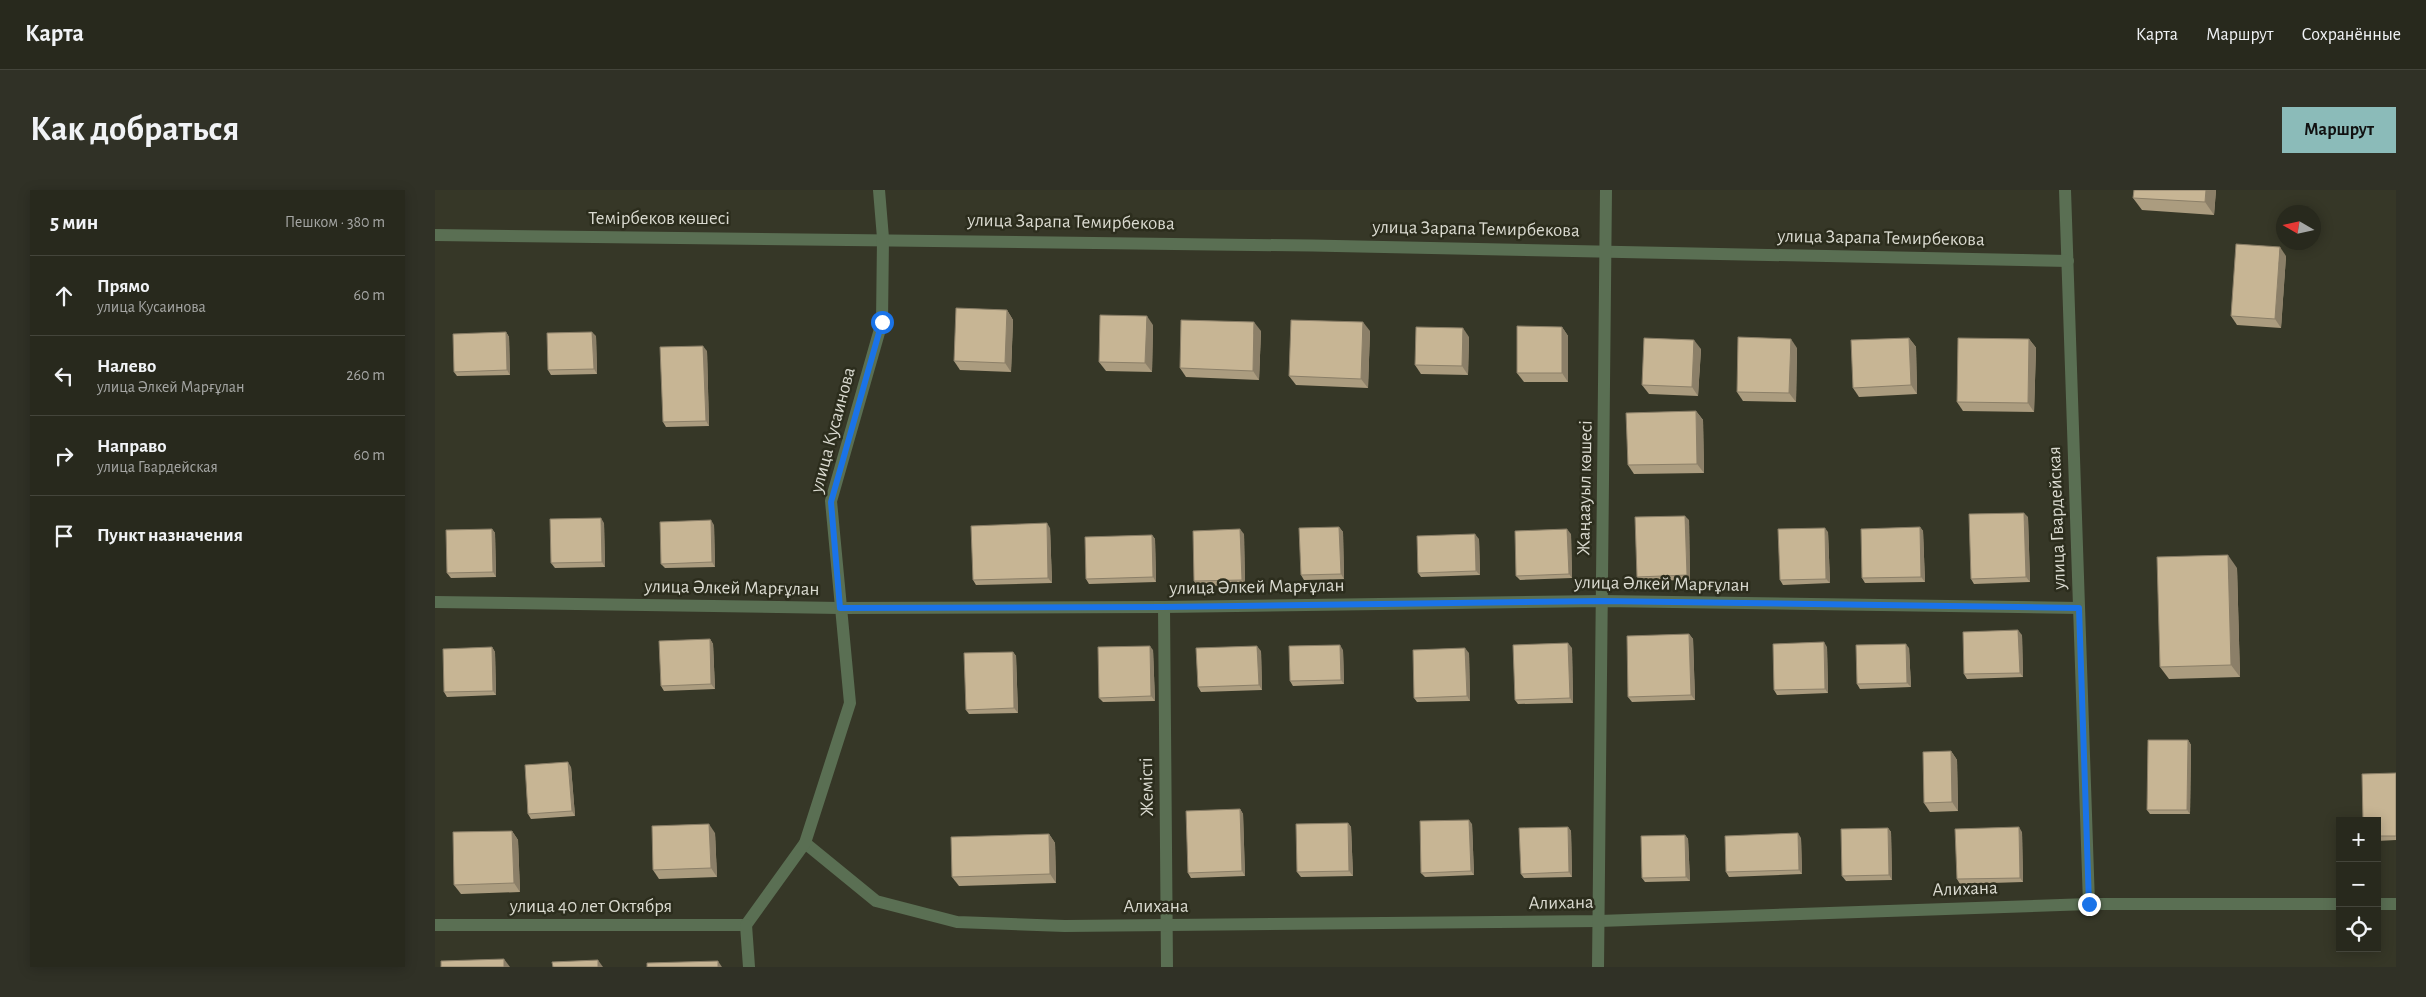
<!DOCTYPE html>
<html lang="ru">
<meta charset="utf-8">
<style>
body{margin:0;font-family:"Alegreya Sans",sans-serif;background:#303126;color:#f1f3f6}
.controls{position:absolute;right:15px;bottom:15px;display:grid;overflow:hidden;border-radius:0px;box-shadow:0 2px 12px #0003}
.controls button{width:45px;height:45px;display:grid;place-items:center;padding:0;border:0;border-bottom:1px solid #44453b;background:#28291d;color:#f1f3f6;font:25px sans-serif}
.compass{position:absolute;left:1841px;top:15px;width:45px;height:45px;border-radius:50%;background:#28291d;box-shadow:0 2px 12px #0003;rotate:279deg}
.stop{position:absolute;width:15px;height:15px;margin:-11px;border:4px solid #1a73e8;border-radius:50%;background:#fff}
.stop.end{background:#1a73e8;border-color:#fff;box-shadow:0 1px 5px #0008}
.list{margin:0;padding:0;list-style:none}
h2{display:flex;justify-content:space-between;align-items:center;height:65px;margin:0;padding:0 20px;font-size:21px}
h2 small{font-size:16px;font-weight:400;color:#a5a6a4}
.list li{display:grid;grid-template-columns:32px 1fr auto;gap:15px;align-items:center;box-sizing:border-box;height:80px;padding:0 20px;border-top:1px solid #44453b}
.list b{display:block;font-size:19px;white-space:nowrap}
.list p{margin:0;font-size:16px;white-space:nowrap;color:#a5a6a4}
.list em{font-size:16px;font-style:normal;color:#a5a6a4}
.icon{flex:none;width:28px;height:28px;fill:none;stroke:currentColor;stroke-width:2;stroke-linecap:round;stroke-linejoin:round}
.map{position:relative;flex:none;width:1961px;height:777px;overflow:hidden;border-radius:0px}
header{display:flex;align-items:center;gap:30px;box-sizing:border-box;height:70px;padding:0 25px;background:#28291d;border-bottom:1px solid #44453b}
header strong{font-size:24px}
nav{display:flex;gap:28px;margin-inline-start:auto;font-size:18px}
.intro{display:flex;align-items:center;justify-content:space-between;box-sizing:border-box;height:120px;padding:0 30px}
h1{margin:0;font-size:35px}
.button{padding:12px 22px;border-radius:0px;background:#8bbbb9;color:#111;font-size:18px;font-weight:700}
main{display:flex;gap:30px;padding:0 30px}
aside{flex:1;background:#28291d;border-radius:0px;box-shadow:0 2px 12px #0003}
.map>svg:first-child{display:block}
</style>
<header>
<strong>Карта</strong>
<nav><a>Карта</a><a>Маршрут</a><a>Сохранённые</a></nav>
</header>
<div class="intro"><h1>Как добраться</h1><a class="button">Маршрут</a></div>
<main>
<aside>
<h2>5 мин<small>Пешком · 380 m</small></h2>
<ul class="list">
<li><svg class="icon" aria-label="ahead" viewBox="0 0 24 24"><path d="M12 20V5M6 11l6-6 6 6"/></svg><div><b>Прямо</b><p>улица Кусаинова</p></div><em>60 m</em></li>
<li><svg class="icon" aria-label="left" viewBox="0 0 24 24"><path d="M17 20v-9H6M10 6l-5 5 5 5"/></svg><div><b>Налево</b><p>улица Әлкей Марғұлан</p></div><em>260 m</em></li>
<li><svg class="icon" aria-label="right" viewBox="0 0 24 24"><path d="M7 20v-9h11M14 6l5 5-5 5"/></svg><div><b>Направо</b><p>улица Гвардейская</p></div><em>60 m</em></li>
<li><svg class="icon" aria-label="arrive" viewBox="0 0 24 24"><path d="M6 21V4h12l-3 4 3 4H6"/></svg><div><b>Пункт назначения</b></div></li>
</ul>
</aside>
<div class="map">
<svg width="1961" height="777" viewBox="0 0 1961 777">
<rect width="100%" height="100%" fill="#363727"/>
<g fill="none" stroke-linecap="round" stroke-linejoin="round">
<!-- minor -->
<g stroke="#5a6f53" stroke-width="12">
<path d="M1630 0 1654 714"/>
<path d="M0 45C544 49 1089 58 1633 71"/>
<path d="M0 412 405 418 729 417 1167 411 1644 418"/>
<path d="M729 417 732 777"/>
<path d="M370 653 441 711 522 732 630 736 1164 731 1654 714H1905"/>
<path d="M1942 714H1961"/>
<path d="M0 735H311"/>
<path d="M311 735 370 653 415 513 396 311 447 132 448 48 444 0"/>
<path d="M311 735 314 777"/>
<path d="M1163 777 1171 0"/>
</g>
</g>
<!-- wall -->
<g fill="#ab9c7f">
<path d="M1699 0H1781L1779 25 1707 20 1698 8Z"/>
<path d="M1851 66 1846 138 1802 135 1796 126Z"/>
<path d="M572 120 578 130 576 182 525 180 519 171Z"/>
<path d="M718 135 717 182 671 181 664 172Z"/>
<path d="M1127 137 1133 146V192H1089L1082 183Z"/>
<path d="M826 141 824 190 751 187 745 178Z"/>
<path d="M935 141 933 198 861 195 854 186Z"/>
<path d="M71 142 74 147 75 185 22 186 19 182Z"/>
<path d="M161 146 162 184 116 185 113 180Z"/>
<path d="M1034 147 1033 185 986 184 980 175Z"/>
<path d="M1474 148 1481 157 1482 204 1424 207 1418 198Z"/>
<path d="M1594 149 1601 158 1599 222 1528 221 1522 212Z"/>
<path d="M1362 158 1361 212 1308 211 1302 202Z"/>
<path d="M1266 159 1263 206 1214 204 1207 195Z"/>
<path d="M272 161 274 236 231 237 228 232Z"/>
<path d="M1261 221 1268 230 1269 283 1199 284 1193 275Z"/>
<path d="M1593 327 1595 392 1539 394 1536 389Z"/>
<path d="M1254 330 1255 390 1205 391 1202 387Z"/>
<path d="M169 333 170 377 120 378 116 373Z"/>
<path d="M279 335 280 377 230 378 226 374Z"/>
<path d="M904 337 908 342 909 389 869 390 866 385Z"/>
<path d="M1485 337 1488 341 1490 392 1430 393 1427 388Z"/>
<path d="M615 338 617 393 541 395 538 390Z"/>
<path d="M57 339 60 343 61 387 16 388 12 383Z"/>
<path d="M1393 342 1395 393 1348 395 1345 390Z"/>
<path d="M809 344 810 395 762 396 759 391Z"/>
<path d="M1136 344 1137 388 1085 390 1081 386Z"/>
<path d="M717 345 720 349 721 392 654 394 651 389Z"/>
<path d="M1044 349 1045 385 986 387 983 383Z"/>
<path d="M1802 378 1805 487 1734 489 1725 477Z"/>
<path d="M1254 444 1258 449 1260 510 1197 512 1193 507Z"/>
<path d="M1587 445 1588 487 1532 489 1529 484Z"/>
<path d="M275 449 278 454 280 499 229 501 226 496Z"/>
<path d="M57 457 60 462 61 505 12 507 9 502Z"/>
<path d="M1392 457 1393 503 1342 505 1339 500Z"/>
<path d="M1137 458 1138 513 1083 514 1080 510Z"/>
<path d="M1474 458 1476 497 1425 499 1422 494Z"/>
<path d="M718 460 720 511 668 512 664 508Z"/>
<path d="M908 460 909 494 858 496 855 491Z"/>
<path d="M826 461 827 500 766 502 763 497Z"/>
<path d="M578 462 581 466 583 523 534 524 531 520Z"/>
<path d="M1034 463 1035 511 982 512 979 508Z"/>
<path d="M1753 550 1756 555 1755 624H1715L1712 620Z"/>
<path d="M1516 561 1522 570 1523 621 1495 622 1489 613Z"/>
<path d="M136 577 140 626 96 629 93 624Z"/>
<path d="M1961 583V650L1942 651V631Z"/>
<path d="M805 619 808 624 810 686 756 688 753 683Z"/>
<path d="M913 633 916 637 918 686 866 687 862 682Z"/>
<path d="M1037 634 1039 685 990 687 986 683Z"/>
<path d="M1133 637 1136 641 1137 687 1089 688 1086 684Z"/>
<path d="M1453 638 1456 642 1457 690 1411 691 1407 686Z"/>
<path d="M77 641 83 650 85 702 26 704 19 695Z"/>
<path d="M1587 642 1588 692 1525 694 1522 689Z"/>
<path d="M280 643 282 687 224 689 218 680Z"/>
<path d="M614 644 620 653 621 693 524 696 517 687Z"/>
<path d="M1250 645 1253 649 1255 691 1210 692 1207 688Z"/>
<path d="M1366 648 1367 684 1294 687 1291 682Z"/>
</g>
<!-- shaded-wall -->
<g fill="#8b7f68">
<path d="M1771 0H1781L1779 25 1770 12Z"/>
<path d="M1845 57 1851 66 1846 138 1840 129Z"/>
<path d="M572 120 578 130 576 182 570 173Z"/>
<path d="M712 126 718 135 717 182 710 173Z"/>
<path d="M819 132 826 141 824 190 818 181Z"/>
<path d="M928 132 935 141 933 198 926 189Z"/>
<path d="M1127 137 1133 146V192L1127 183Z"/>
<path d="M1028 138 1034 147 1033 185 1027 176Z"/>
<path d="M71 142 74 147 75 185 72 180Z"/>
<path d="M157 142 161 146 162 184 159 179Z"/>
<path d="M1474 148 1481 157 1482 204 1476 195Z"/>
<path d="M1356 149 1362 158 1361 212 1354 203Z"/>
<path d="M1594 149 1601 158 1599 222 1593 213Z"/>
<path d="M1259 150 1266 159 1263 206 1257 197Z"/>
<path d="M268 156 272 161 274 236 271 231Z"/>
<path d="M1261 221 1268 230 1269 283 1262 274Z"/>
<path d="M1589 323 1593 327 1595 392 1591 387Z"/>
<path d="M1250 326 1254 330 1255 390 1252 385Z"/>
<path d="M166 328 169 333 170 377 167 372Z"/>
<path d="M276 330 279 335 280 377 277 372Z"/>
<path d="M612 333 615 338 617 393 613 388Z"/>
<path d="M904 337 908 342 909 389 906 384Z"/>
<path d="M1485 337 1488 341 1490 392 1486 387Z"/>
<path d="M1390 338 1393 342 1395 393 1391 389Z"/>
<path d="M57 339 60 343 61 387 58 382Z"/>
<path d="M805 339 809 344 810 395 807 390Z"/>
<path d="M1132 339 1136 344 1137 388 1134 384Z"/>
<path d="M1040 344 1044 349 1045 385 1041 381Z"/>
<path d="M717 345 720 349 721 392 718 387Z"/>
<path d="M1793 365 1802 378 1805 487 1796 475Z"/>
<path d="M1583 440 1587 445 1588 487 1585 483Z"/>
<path d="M1254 444 1258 449 1260 510 1256 505Z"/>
<path d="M275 449 278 454 280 499 276 494Z"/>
<path d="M1389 452 1392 457 1393 503 1390 499Z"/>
<path d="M1133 453 1137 458 1138 513 1135 508Z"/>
<path d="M1471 454 1474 458 1476 497 1472 493Z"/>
<path d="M905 455 908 460 909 494 906 490Z"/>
<path d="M715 456 718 460 720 511 716 506Z"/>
<path d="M822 456 826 461 827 500 824 495Z"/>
<path d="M57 457 60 462 61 505 58 501Z"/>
<path d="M1030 458 1034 463 1035 511 1032 506Z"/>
<path d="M578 462 581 466 583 523 579 518Z"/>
<path d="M1753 550 1756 555 1755 624 1752 620Z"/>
<path d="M1516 561 1522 570 1523 621 1517 612Z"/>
<path d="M133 572 136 577 140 626 137 621Z"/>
<path d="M805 619 808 624 810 686 807 681Z"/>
<path d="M1034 630 1037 634 1039 685 1036 681Z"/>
<path d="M913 633 916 637 918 686 914 681Z"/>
<path d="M274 634 280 643 282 687 276 678Z"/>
<path d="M1133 637 1136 641 1137 687 1134 682Z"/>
<path d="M1584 637 1587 642 1588 692 1585 688Z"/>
<path d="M1453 638 1456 642 1457 690 1454 685Z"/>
<path d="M77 641 83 650 85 702 79 693Z"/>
<path d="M1363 643 1366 648 1367 684 1364 680Z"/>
<path d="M614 644 620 653 621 693 615 684Z"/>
<path d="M1250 645 1253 649 1255 691 1251 687Z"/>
<path d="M69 769 75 777H69Z"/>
<path d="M163 770 168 777H163Z"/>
<path d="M283 771 287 777H283Z"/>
</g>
<!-- building -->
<g fill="#c7b594" stroke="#8b7f68">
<path d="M1699 0H1771L1770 12 1698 8Z"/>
<path d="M1801 54 1845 57 1840 129 1796 126Z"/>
<path d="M521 118 572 120 570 173 519 171Z"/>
<path d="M665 125 712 126 710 173 664 172Z"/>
<path d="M746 130 819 132 818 181 745 178Z"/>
<path d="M856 130 928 132 926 189 854 186Z"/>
<path d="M1082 136 1127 137V183H1082Z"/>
<path d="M981 137 1028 138 1027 176 980 175Z"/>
<path d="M71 142 72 180 19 182 18 144Z"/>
<path d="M157 142 159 179 113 180 112 143Z"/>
<path d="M1303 147 1356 149 1354 203 1302 202Z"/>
<path d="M1209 148 1259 150 1257 197 1207 195Z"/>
<path d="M1474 148 1476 195 1418 198 1416 150Z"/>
<path d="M1523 148 1594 149 1593 213 1522 212Z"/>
<path d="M268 156 271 231 228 232 225 157Z"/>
<path d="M1261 221 1262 274 1193 275 1191 223Z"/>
<path d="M1589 323 1591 387 1536 389 1534 324Z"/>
<path d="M1250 326 1252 385 1202 387 1200 327Z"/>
<path d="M166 328 167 372 116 373 115 329Z"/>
<path d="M276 330 277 372 226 374 225 332Z"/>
<path d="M612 333 613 388 538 390 536 336Z"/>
<path d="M904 337 906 384 866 385 864 338Z"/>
<path d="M1485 337 1486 387 1427 388 1426 339Z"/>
<path d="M1390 338 1391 389 1345 390 1343 339Z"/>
<path d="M57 339 58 382 12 383 11 340Z"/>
<path d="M805 339 807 390 759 391 758 341Z"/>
<path d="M1132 339 1134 384 1081 386 1080 341Z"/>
<path d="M1040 344 1041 381 983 383 982 346Z"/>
<path d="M717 345 718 387 651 389 650 347Z"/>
<path d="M1793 365 1796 475 1725 477 1722 367Z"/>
<path d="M1583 440 1585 483 1529 484 1528 442Z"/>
<path d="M1254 444 1256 505 1193 507 1192 446Z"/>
<path d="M275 449 276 494 226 496 224 451Z"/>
<path d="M1389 452 1390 499 1339 500 1338 454Z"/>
<path d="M1133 453 1135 508 1080 510 1078 455Z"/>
<path d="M1471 454 1472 493 1422 494 1421 455Z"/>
<path d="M905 455 906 490 855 491 854 456Z"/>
<path d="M715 456 716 506 664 508 663 457Z"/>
<path d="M822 456 824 495 763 497 761 458Z"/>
<path d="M57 457 58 501 9 502 8 459Z"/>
<path d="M1030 458 1032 506 979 508 978 460Z"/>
<path d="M578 462 579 518 531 520 529 463Z"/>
<path d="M1713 550H1753L1752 620H1712Z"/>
<path d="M1516 561 1517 612 1489 613 1488 562Z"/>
<path d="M133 572 137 621 93 624 90 575Z"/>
<path d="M1961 583V646H1942V631H1928L1927 584Z"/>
<path d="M805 619 807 681 753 683 751 621Z"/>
<path d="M1034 630 1036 681 986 683 985 631Z"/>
<path d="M913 633 914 681 862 682 861 634Z"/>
<path d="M274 634 276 678 218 680 217 636Z"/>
<path d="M1133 637 1134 682 1086 684 1084 638Z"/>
<path d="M1584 637 1585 688 1522 689 1520 639Z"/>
<path d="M1453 638 1454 685 1407 686 1406 639Z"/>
<path d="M77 641 79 693 19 695 18 642Z"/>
<path d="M1363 643 1364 680 1291 682 1290 646Z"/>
<path d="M614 644 615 684 517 687 516 647Z"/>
<path d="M1250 645 1251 687 1207 688 1206 646Z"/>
<path d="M69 769V777H6V771Z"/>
<path d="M163 770V777H118L117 772Z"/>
<path d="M283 771V777H212V773Z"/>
</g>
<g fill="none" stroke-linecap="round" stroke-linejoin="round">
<!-- route -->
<path stroke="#1a73e8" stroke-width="6" d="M447 132 396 312 405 418 729 417 1167 411 1644 418 1654 714"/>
</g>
<g text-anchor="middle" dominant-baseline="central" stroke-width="5" stroke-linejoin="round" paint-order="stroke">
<!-- street labels -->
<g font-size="19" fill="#dadad0" stroke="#2c2d1d">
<text x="224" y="28">Темірбеков көшесі</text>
<text transform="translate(636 32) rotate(1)">улица Зарапа Темирбекова</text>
<text transform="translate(1041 39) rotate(1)">улица Зарапа Темирбекова</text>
<text transform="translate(1446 48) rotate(1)">улица Зарапа Темирбекова</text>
<text transform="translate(398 240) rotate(-75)">улица Кусаинова</text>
<text transform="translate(1150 298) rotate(-89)">Жаңаауыл көшесі</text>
<text transform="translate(1622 328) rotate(-92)">улица Гвардейская</text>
<text transform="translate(1227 394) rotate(1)">улица Әлкей Марғұлан</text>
<text transform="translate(822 397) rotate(-1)">улица Әлкей Марғұлан</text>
<text transform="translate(297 398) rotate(1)">улица Әлкей Марғұлан</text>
<text transform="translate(712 597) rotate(-91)">Жемісті</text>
<text transform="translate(1530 699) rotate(-2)">Алихана</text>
<text transform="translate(1126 713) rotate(-1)">Алихана</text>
<text x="156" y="716">улица 40 лет Октября</text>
<text x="721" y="716">Алихана</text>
</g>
</g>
</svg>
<div class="controls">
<button>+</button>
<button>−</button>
<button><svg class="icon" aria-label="locate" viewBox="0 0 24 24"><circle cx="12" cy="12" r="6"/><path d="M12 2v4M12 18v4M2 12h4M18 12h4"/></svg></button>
</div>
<svg class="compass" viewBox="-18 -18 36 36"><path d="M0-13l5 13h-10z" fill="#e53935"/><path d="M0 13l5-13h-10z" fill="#a5a6a4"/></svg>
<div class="stop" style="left:447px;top:132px"></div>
<div class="stop end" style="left:1654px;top:714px"></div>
</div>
</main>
